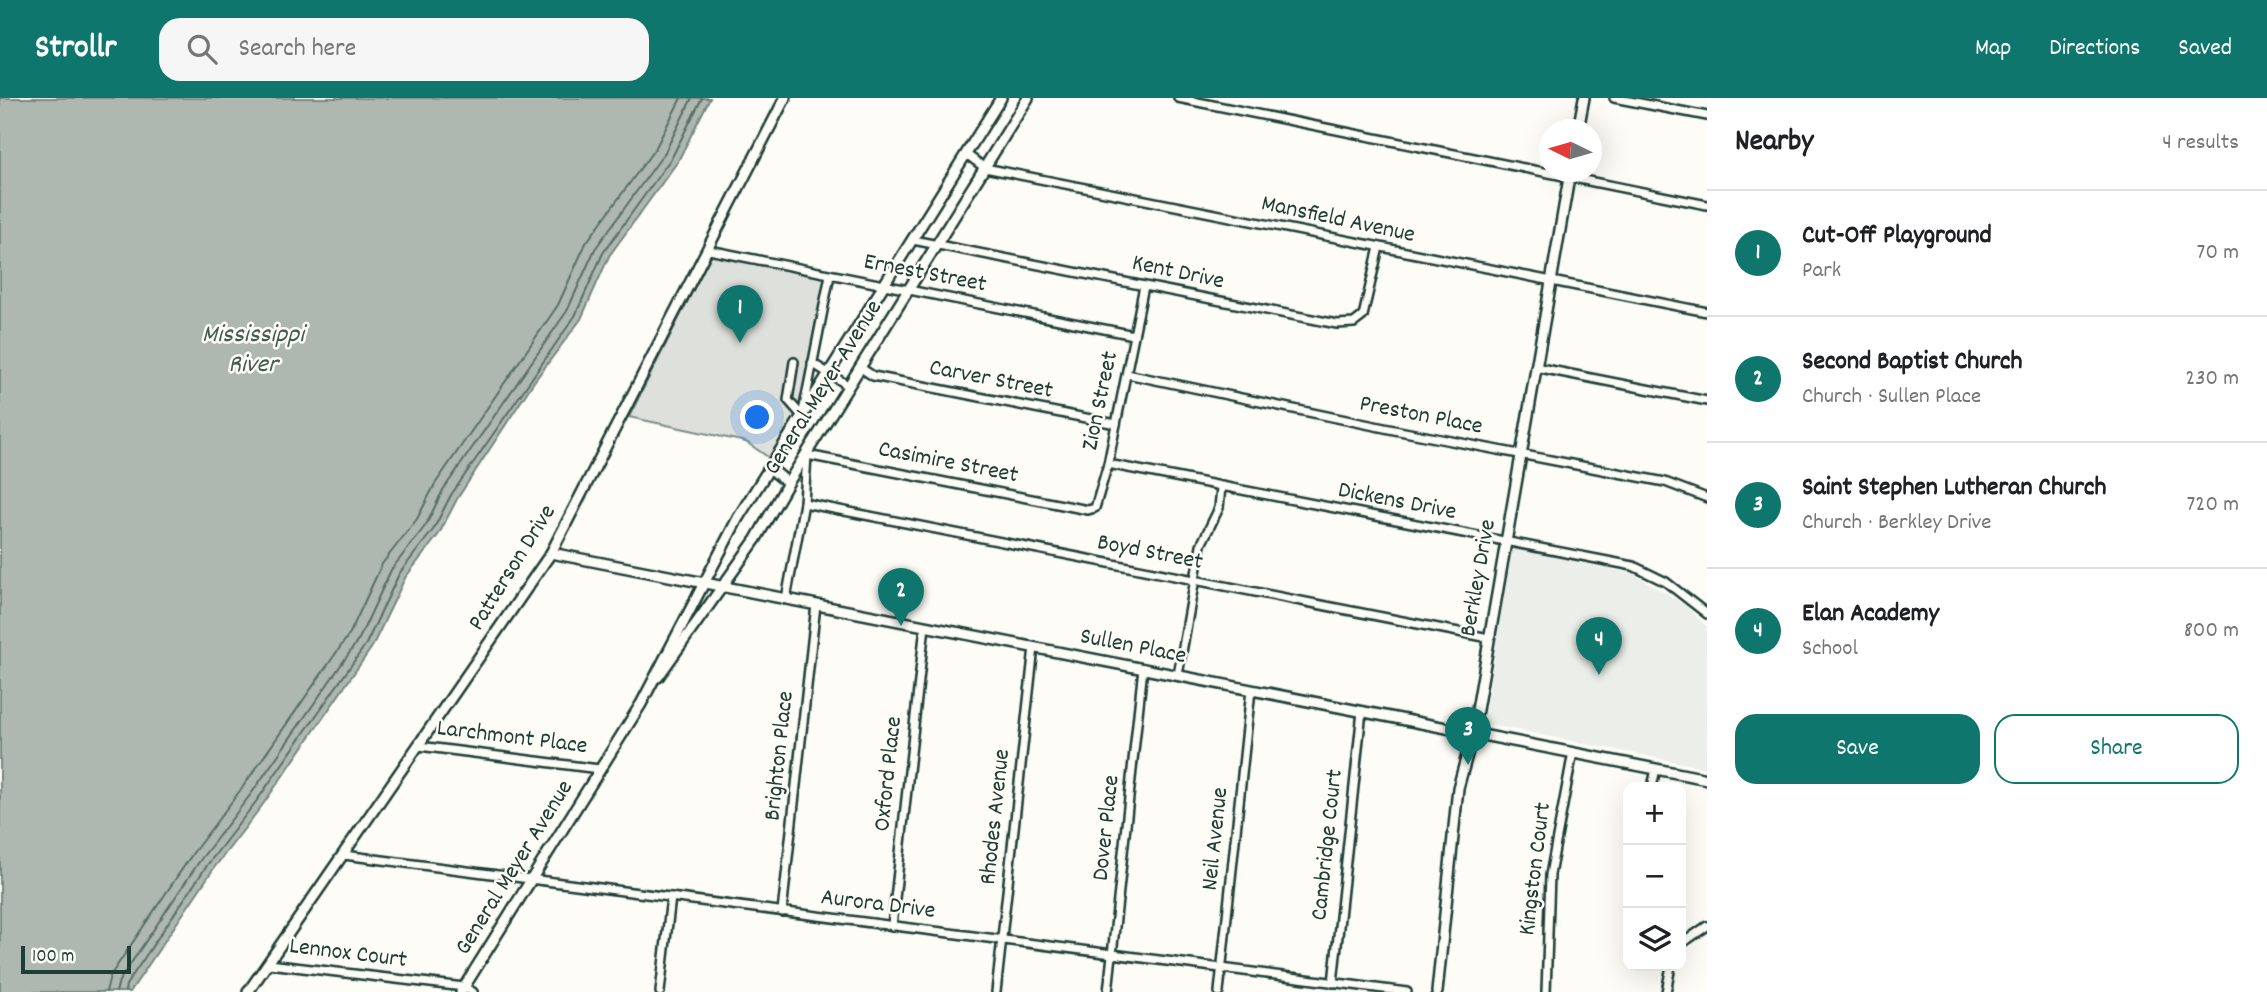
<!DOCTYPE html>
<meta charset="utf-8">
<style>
body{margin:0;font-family:Dekko,sans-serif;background:#f6f6f6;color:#202124}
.controls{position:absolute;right:21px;bottom:21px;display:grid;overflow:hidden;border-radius:14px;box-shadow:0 7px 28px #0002}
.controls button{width:63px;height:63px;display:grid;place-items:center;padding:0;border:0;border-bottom:2px solid #e0e0e0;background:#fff;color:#202124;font:35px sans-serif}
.compass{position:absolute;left:1539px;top:21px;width:63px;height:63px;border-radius:50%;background:#fff;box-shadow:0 7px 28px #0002;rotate:275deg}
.scale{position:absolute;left:21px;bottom:18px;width:110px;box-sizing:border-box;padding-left:7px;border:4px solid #1f3d34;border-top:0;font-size:19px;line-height:24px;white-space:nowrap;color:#1f3d34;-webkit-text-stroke:5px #fdfcf7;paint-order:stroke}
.you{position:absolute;left:758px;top:320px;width:24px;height:24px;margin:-18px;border:5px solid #fff;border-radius:50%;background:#1a73e8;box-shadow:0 0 0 10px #1a73e833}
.badge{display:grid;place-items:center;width:46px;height:46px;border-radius:50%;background:#0f766e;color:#fff;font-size:23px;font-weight:700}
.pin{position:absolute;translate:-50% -58px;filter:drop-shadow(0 2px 4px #0008)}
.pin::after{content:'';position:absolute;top:37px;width:24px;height:21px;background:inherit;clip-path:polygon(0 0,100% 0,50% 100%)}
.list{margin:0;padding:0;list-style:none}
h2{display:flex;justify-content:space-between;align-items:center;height:91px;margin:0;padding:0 28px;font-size:30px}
h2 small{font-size:23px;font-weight:400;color:#757577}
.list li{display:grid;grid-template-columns:46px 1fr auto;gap:21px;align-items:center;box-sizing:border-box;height:126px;padding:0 28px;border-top:2px solid #e0e0e0}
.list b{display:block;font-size:26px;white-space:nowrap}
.list p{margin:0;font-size:23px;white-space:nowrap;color:#757577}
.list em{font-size:23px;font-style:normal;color:#757577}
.actions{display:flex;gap:14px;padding:21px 28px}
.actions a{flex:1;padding:16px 0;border:2px solid #0f766e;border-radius:21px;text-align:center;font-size:24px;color:#0f766e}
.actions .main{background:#0f766e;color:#fff}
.icon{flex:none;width:38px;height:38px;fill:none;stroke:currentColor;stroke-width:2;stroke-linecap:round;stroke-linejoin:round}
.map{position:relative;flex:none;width:1707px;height:894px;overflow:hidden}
header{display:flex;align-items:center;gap:42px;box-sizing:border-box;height:98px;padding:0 35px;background:#0f766e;color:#fff}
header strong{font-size:33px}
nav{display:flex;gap:38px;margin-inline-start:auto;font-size:24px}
.search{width:490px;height:63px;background:#f6f6f6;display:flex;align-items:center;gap:18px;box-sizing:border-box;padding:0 24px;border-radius:21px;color:#757577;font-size:26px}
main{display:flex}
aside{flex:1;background:#fff}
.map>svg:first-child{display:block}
</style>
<header>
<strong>Strollr</strong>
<div class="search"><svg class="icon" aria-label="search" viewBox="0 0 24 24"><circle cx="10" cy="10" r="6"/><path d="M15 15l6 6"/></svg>Search here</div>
<nav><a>Map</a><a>Directions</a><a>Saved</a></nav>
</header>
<main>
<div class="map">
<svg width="1707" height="894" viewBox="0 0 1707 894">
<rect width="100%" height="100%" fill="#fdfcf7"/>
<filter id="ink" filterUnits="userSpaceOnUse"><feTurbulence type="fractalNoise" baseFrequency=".0143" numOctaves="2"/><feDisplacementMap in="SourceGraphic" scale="14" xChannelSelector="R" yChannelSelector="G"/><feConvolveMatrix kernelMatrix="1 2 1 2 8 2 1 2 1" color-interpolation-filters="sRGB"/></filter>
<g filter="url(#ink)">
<!-- built -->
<path fill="#eceee9" d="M1512 449 1634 476 1685 507 1707 529V670L1483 625Z"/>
<!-- green -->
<path fill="#dde0db" stroke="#7e8e88" stroke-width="2" d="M712 155 827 179 800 310 771 361 746 344 629 319Z"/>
<!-- water -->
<path fill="#aeb8b1" stroke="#75877f" stroke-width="2" d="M0 0H710L678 63 609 158 581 221 533 285 457 401 439 436 405 480 372 549 264 705 214 770 130 894H0Z"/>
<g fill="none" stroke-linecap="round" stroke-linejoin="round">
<!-- shore -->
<g stroke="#586e66" stroke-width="2">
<path d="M106 894 110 878 193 755 242 690 350 535 382 466 417 421 435 386 558 207 586 145 656 49 681 0"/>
<path d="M116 894 119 883 201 761 251 696 359 541 391 472 426 427 443 392 567 213 595 151 665 54 692 0"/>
<path d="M125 894 126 887 208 766 258 701 366 546 399 476 433 432 451 397 575 218 603 155 672 59 702 0"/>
</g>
<defs>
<g id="minor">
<path d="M1178 0 1707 107"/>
<path d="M1614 0 1707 18"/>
<path d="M966 56 985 70 1707 214"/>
<path d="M913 142 1337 226 1354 225 1363 218 1379 149"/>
<path d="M709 152 1134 237"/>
<path d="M794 264 788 302 803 319"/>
<path d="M812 265 849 288"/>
<path d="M1535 269 1707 303"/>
<path d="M861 270 873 278 1116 326"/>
<path d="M1127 276 1394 332 1665 384 1707 400"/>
<path d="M803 314 830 177"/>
<path d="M1108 366 1633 468 1666 484 1707 516"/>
<path d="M804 405 1489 540"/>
<path d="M786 501 804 405 807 357 1088 412 1095 410 1108 366 1144 188"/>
<path d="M1178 577 1201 447 1219 410 1221 389"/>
<path d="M419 648 599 671"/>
<path d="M1652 689 1656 671"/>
<path d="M344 757 1407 894"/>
<path d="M782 814 816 507"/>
<path d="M892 828 925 528"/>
<path d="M1681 846 1707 828"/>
<path d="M269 866 464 889 473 894"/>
<path d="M1333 885 1362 613"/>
<path d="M660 894 671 799"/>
<path d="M996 894 1034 549"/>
<path d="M1108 894 1143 570"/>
<path d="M1219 894 1251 592"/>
<path d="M1546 894 1550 777 1573 654"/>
<path d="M1666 894 1671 868"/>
</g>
<g id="tertiary">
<path d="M1578 32 1584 0"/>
<path d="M771 371 788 385"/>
<path d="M551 455 1707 681"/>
<path d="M658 579 756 441 788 385 1028 0"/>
<path d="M248 894 551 455 785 0"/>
<path d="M461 894 641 606 738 420 1001 0"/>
<path d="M1437 894 1458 690 1473 635 1570 74"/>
</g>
</defs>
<!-- minor casing -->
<use href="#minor" stroke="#1f3d34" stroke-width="12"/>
<!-- tertiary casing -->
<use href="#tertiary" stroke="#1f3d34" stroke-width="14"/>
<!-- minor -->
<use href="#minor" stroke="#fdfcf7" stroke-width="7"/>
<!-- tertiary -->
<use href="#tertiary" stroke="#fdfcf7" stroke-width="9"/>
</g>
</g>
<g text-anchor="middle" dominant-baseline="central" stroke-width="5" stroke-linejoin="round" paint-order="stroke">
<!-- street labels -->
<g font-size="24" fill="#1f3d34" stroke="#fdfcf7">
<text transform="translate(1338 122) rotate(12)">Mansfield Avenue</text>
<text transform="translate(1178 175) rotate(12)">Kent Drive</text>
<text transform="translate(925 176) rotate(11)">Ernest Street</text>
<text transform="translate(991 282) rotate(11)">Carver Street</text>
<text transform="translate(824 290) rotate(-58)">General Meyer Avenue</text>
<text transform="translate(1101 303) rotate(-78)">Zion Street</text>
<text transform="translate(1421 318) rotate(11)">Preston Place</text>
<text transform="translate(948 365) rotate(11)">Casimire Street</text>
<text transform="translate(1397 404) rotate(11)">Dickens Drive</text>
<text transform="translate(1150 455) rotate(11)">Boyd Street</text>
<text transform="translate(513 470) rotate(-58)">Patterson Drive</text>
<text transform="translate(1479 480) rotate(-80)">Berkley Drive</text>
<text transform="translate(1133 549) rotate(11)">Sullen Place</text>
<text transform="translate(512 640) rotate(7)">Larchmont Place</text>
<text transform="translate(780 658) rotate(-84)">Brighton Place</text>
<text transform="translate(889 676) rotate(-84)">Oxford Place</text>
<text transform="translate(996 719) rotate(-84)">Rhodes Avenue</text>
<text transform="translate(1107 730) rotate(-84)">Dover Place</text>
<text transform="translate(1216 741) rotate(-84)">Neil Avenue</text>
<text transform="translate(1328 747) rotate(-84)">Cambridge Court</text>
<text transform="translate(515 770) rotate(-58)">General Meyer Avenue</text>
<text transform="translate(1536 771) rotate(-83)">Kingston Court</text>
<text transform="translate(878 807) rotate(7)">Aurora Drive</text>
<text transform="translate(348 856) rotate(7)">Lennox Court</text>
</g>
<!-- water labels -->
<g font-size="26" font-style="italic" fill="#435c53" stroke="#fdfcf7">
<text x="253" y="237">Mississippi<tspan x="253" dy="30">River</tspan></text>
</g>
</g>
</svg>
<div class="controls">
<button>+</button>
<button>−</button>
<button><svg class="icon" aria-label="layers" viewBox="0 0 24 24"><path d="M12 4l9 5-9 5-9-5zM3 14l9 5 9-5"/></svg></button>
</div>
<svg class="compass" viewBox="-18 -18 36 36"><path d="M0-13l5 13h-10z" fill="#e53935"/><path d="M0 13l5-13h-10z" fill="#757577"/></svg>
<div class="scale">100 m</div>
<div class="you"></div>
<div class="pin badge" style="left:740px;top:245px">1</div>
<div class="pin badge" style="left:901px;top:528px">2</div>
<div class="pin badge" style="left:1468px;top:667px">3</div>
<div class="pin badge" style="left:1599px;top:577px">4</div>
</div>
<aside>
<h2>Nearby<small>4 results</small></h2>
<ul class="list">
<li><span class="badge">1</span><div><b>Cut-Off Playground</b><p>Park</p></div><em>70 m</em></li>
<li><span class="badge">2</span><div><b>Second Baptist Church</b><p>Church · Sullen Place</p></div><em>230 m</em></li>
<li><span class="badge">3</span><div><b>Saint Stephen Lutheran Church</b><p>Church · Berkley Drive</p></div><em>720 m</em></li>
<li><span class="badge">4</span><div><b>Elan Academy</b><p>School</p></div><em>800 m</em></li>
</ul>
<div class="actions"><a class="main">Save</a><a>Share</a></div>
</aside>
</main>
